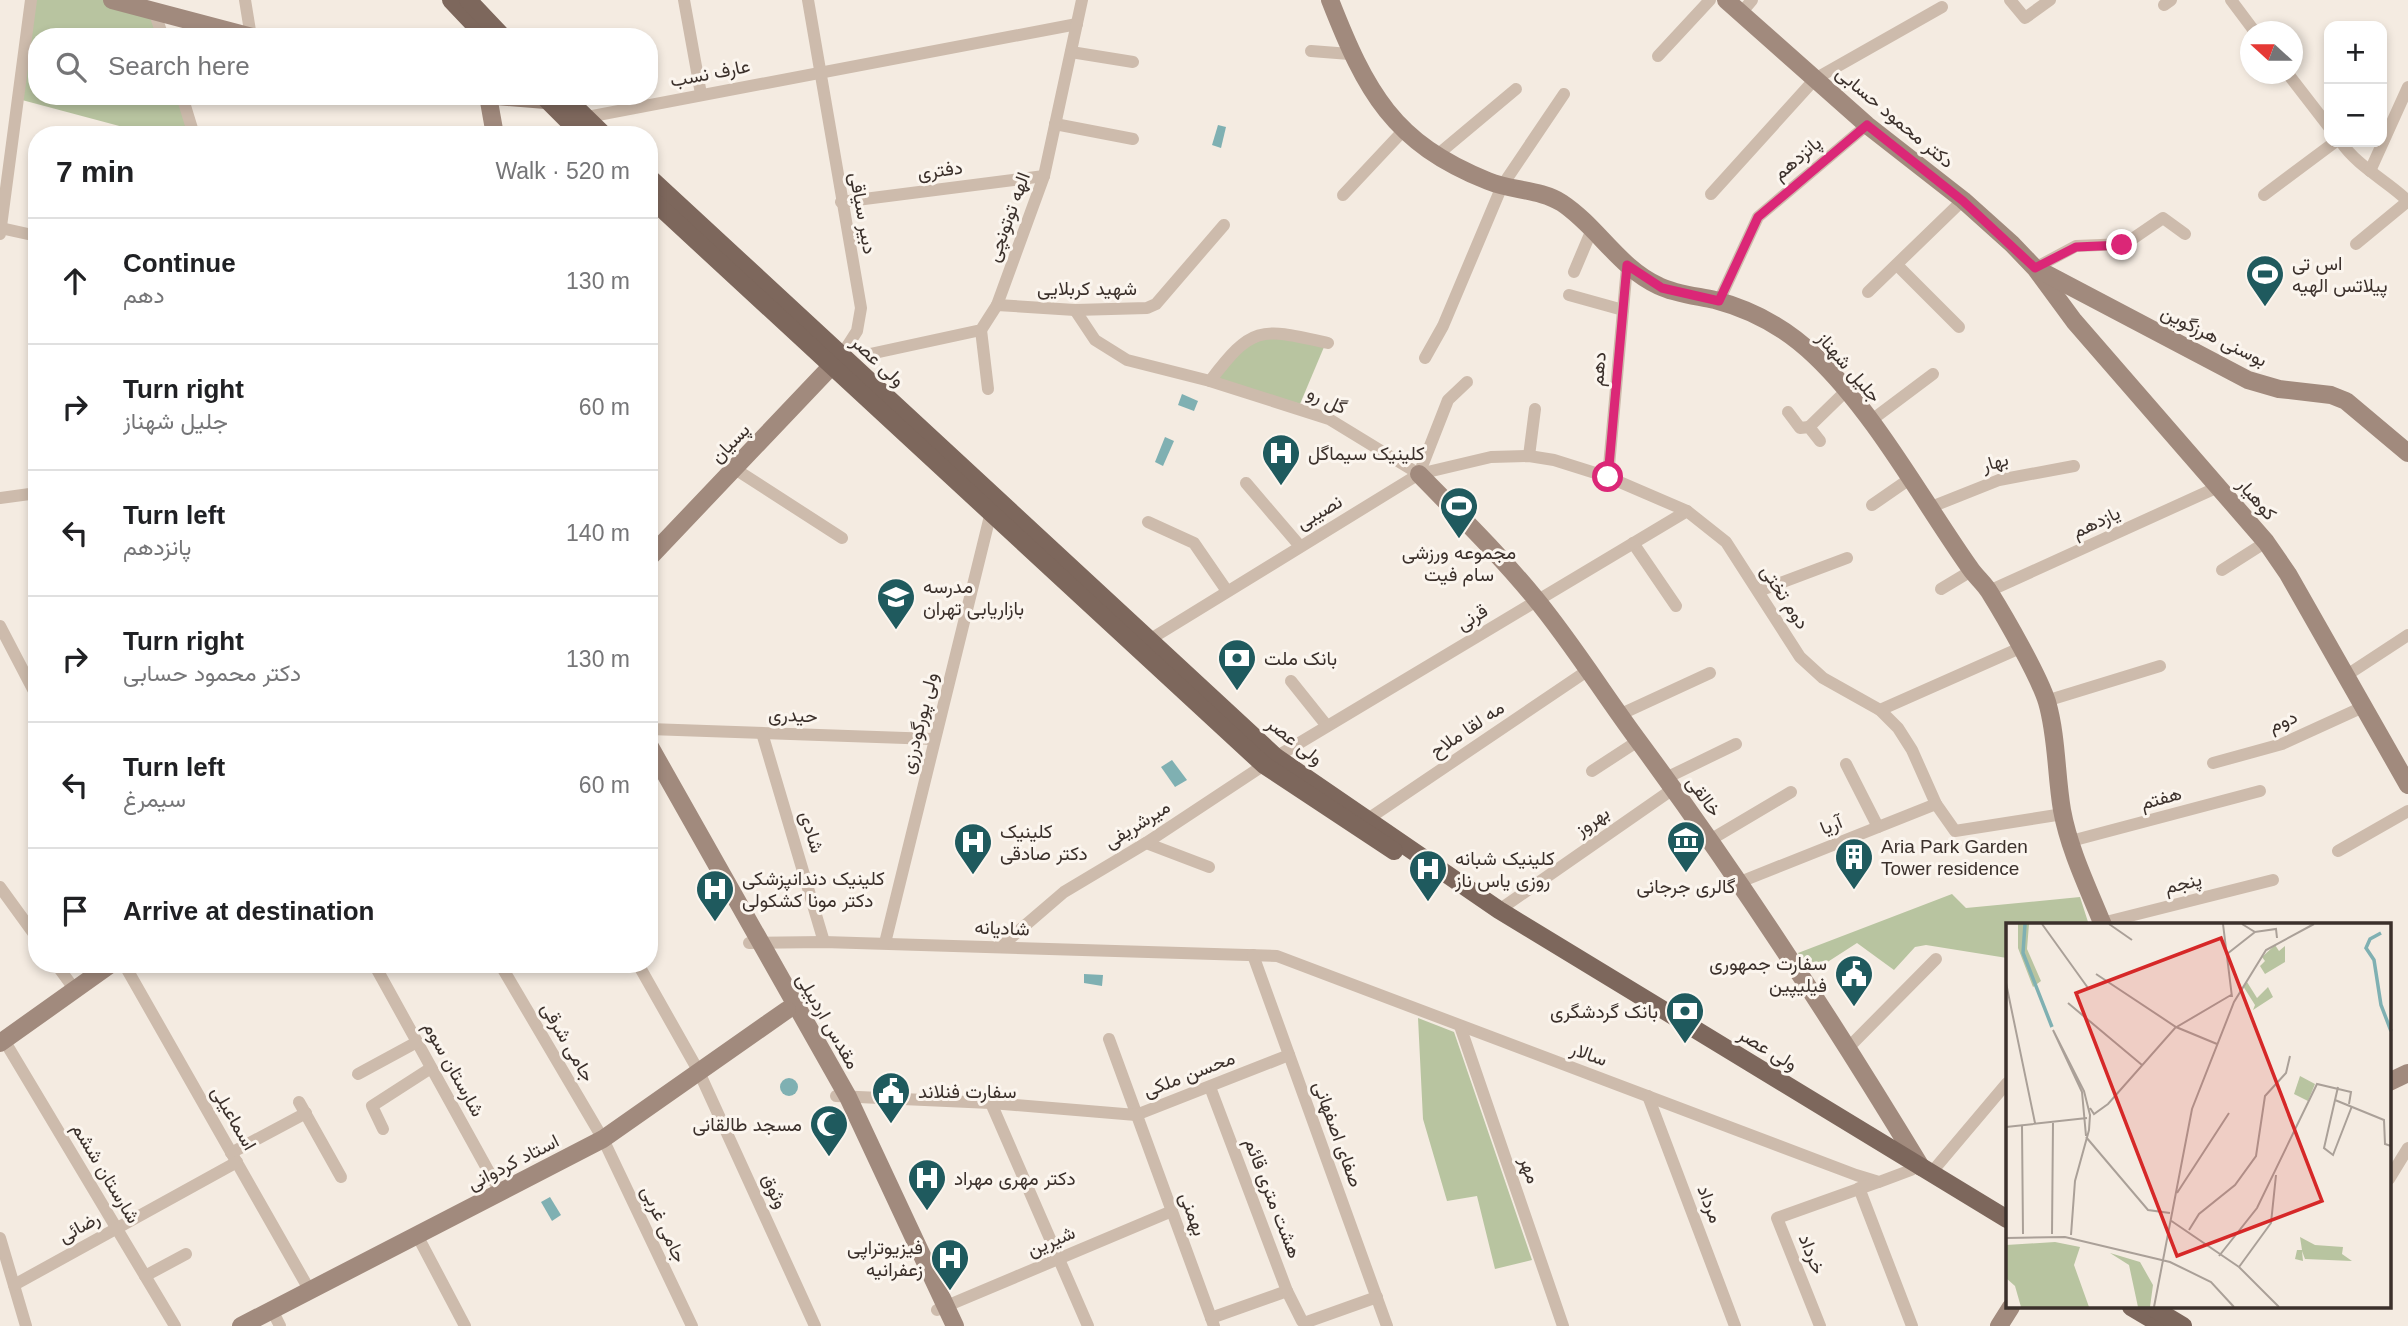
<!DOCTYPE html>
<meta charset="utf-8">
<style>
body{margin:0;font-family:Helvetica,Vazirmatn,sans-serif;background:#f2f2f2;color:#202124}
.controls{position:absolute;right:21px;top:21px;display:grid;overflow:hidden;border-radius:14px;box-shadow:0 4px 10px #0003}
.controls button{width:63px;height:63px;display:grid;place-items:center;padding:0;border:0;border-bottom:2px solid #e0e0e0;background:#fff;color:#202124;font:35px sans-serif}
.compass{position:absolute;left:2240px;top:21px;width:63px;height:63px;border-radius:50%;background:#fff;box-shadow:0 4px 10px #0003;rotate:291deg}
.stop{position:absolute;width:21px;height:21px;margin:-16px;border:5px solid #db2777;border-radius:50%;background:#fff}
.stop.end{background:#db2777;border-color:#fff;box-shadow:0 2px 7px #0008}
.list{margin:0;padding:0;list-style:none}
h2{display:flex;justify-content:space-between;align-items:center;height:91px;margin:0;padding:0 28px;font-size:30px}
h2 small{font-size:23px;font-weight:400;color:#757577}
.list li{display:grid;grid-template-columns:46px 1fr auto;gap:21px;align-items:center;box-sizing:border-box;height:126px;padding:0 28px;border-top:2px solid #e0e0e0}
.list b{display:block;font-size:26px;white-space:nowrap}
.list p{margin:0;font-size:23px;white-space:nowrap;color:#757577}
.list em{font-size:23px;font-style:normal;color:#757577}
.icon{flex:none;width:38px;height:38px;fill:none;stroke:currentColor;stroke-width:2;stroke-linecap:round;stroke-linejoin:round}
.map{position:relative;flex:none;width:2408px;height:1326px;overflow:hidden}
.search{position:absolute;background:#fff;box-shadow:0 4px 10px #0003;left:28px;top:28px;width:630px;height:77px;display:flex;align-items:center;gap:18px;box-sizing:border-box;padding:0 24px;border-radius:28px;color:#757577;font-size:26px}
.panel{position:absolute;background:#fff;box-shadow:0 4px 10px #0003;left:28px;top:126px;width:630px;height:847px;border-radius:28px}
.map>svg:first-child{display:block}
</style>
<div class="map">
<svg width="2408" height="1326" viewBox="0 0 2408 1326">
<rect width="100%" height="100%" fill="#f4ebe1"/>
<!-- green -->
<g fill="#b8c4a0">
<path d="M35 0H111L152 11 160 37H37V96H180L193 135H153L22 100Z"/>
<path d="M1269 336 1324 347 1300 404 1218 379 1240 350Z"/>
<path d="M1952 894 1966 908 2080 897 2089 925H2007V958L1926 945 1915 947 1894 970 1857 943 1812 972 1798 953Z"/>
<path d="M1418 1018 1454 1032 1532 1260 1495 1269 1477 1196 1447 1201 1423 1119Z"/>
</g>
<!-- water -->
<g fill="#7fb0b2">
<path d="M1218 125 1226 127 1221 148 1212 145Z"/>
<path d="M1182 394 1198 401 1194 411 1178 405Z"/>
<path d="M1165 437 1174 441 1163 466 1155 462Z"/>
<path d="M1172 760 1187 780 1175 787 1161 767Z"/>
<path d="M1084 974 1103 975 1102 986 1084 983Z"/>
<circle cx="789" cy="1087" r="9"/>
<path d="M550 1197 561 1215 552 1221 541 1202Z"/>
</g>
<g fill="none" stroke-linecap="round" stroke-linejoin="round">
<!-- street -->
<g stroke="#cdbbac" stroke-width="12">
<path d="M245 0 251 37"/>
<path d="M684 0 701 94"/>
<path d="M808 0 861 308 857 331 841 356"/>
<path d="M2010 0 2025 18 2050 0"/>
<path d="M2231 0 2255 32"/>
<path d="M2164 5 2171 0"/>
<path d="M154 11 163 37"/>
<path d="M1741 13 1752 0"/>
<path d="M1311 51 1350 54"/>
<path d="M1071 52 1133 62"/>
<path d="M1658 56 1710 0"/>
<path d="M2288 74 2329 127"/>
<path d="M182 96 194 135"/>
<path d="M582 118 1077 24"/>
<path d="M1055 124 1133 139"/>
<path d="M2341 142C2358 167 2386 180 2408 201"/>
<path d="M1436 156 1516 89"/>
<path d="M2370 171 2408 87"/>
<path d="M1711 194 1815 79 1942 7"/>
<path d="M1343 195 1403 131"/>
<path d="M2264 195 2335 142"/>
<path d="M841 202 1044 176"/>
<path d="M1 228 37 236"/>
<path d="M0 234 31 0"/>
<path d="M2356 244 2408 201"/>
<path d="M1897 265 1959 327"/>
<path d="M2035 268 2076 246 2125 244 2163 218 2185 234"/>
<path d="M1574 272 1593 227"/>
<path d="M1868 292 1963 200"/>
<path d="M1569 295 1623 310"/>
<path d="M1719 301 1758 217 1867 125"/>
<path d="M997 305 1075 310 1147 308 1156 304 1224 225"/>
<path d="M1075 310 1095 340 1127 360 1210 381 1329 419 1419 474"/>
<path d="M981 330 988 389"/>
<path d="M870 354 981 330 997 305 1044 176 1082 0"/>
<path d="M1425 358 1443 326 1502 186 1564 94"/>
<path d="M1210 381C1253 324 1261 328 1328 343"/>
<path d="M1788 412 1800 428 1809 427 1820 441"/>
<path d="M1869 422 1933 374"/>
<path d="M1809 427 1846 391"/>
<path d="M1529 456 1535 409"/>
<path d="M735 469 842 538"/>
<path d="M1419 474 1448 400 1467 382"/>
<path d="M1608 477 1627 266"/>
<path d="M1246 483 1299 545"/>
<path d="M0 498 37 493"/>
<path d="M1872 505 1911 478"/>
<path d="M1931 507 1999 480 2074 466"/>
<path d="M1148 522 1194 543 1227 591"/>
<path d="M1633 543 1676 606"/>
<path d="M2222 570 2266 542"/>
<path d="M1941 589 1971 571"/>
<path d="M1759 591 1847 558"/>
<path d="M1989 591 2218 487"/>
<path d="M0 626 37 697"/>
<path d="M1149 640 1419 474 1491 457 1529 456 1554 460 1608 477 1687 511 1726 542 1800 657 1823 678 1880 710 1898 728 1912 750 1936 804 1955 831 2063 814"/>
<path d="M2347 675 2408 635"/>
<path d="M1291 681 1327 726"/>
<path d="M2046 701 2160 666"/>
<path d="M1880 710 2020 648"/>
<path d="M1619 715 1710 673"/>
<path d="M649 729 934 739"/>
<path d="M762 733 824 942"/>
<path d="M1276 757 1687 511"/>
<path d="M2213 763 2282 744 2363 707"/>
<path d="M1846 764 1878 827"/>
<path d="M1592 771 1638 741"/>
<path d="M1666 778 1736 744"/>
<path d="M1368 819 1587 671"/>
<path d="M1710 840 1791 792"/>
<path d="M2071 841 2260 791"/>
<path d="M1146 843 1209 867"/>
<path d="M2338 851 2408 811"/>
<path d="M1740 882 1936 804"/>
<path d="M0 887 37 938"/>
<path d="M1499 910 1673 789"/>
<path d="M2102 923 2273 880"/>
<path d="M749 943 824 942 1277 956 1856 1175 1879 1182 1911 1170"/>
<path d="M885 943 991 512"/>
<path d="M1000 947 1064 892 1146 843 1264 765"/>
<path d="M1253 955 1387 1326"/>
<path d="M56 964 75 990"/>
<path d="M124 964 310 1291"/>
<path d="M374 964 500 1192"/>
<path d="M500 964 603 1139 692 1326"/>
<path d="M638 964 699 1072 815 1326"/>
<path d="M1460 1026 1563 1326"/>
<path d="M1109 1039 1214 1326"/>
<path d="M4 1040 175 1326"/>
<path d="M1849 1047 1936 959"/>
<path d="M358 1074 417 1042"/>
<path d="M1210 1087 1287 1291 1302 1321 1307 1322 1377 1297"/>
<path d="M836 1096 991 1103 1136 1115 1289 1055"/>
<path d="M1648 1096 1735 1326"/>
<path d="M299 1102 341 1177"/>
<path d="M991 1103 1088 1326"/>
<path d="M383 1129 372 1106 431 1068"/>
<path d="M231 1153 306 1113"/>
<path d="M1931 1173 2007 1083"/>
<path d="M2389 1179 2408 1148"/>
<path d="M1859 1188 1912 1326"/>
<path d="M417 1235 465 1326"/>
<path d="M0 1238 26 1326"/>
<path d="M145 1276 186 1254"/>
<path d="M14 1285 237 1162"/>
<path d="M272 1310 280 1326"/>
<path d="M937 1310 1172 1211"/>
<path d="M1211 1318 1287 1291"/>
<path d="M1820 1326 1777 1218 1878 1182"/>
</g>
<!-- secondary -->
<g stroke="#a18a7d" stroke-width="18">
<path d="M112 0 252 37"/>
<path d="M1330 0C1366 92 1393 143 1488 181 1512 191 1540 189 1562 203 1598 227 1619 268 1659 286 1675 294 1697 296 1715 300 1753 310 1786 328 1815 356 1875 413 1922 500 1970 568 1976 577 1985 584 1990 593 2005 617 2039 676 2047 702 2057 736 2056 775 2062 810 2069 849 2088 888 2103 925"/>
<path d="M1726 0 1867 125 1963 200 2012 244 2035 268 2074 321 2266 542 2288 574 2408 785"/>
<path d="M488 96 495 135"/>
<path d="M496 96 546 100 551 96"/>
<path d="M2041 271 2248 380 2279 389 2331 395 2346 401 2408 453"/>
<path d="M1419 474C1459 515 1499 554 1535 598 1572 643 1603 693 1637 739 1739 877 1832 1020 1921 1167"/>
<path d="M649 558 841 356"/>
<path d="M649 745 848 1097 955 1326"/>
<path d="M0 1043 111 964"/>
<path d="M2389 1082 2408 1073"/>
<path d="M241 1326 603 1139 787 1010"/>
<path d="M1999 1326 2011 1307"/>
</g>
<!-- primary -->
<g stroke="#7d675c" stroke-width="18">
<path d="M451 0 486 37"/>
<path d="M468 0 503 37"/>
<path d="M543 96 582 135"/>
<path d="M564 96 604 135"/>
<path d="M649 177 1276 757 1499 910 2007 1219"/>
<path d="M649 197 1264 765 1394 851"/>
<path d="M2131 1307 2163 1326"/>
<path d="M2153 1308 2183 1326"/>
</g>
</g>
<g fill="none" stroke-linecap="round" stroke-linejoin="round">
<!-- route -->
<path stroke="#db2777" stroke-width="9" d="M1608 477 1627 265 1662 288 1719 301 1758 217 1867 125 1963 201 2035 268 2076 247 2122 245"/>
</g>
<!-- icons -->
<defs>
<symbol id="stadium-pin" viewBox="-11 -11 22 30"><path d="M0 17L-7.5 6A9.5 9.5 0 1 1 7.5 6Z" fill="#1f5a5e" stroke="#fbf5ee"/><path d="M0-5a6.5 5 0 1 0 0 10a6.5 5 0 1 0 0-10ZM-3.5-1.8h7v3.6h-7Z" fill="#fff"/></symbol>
<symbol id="hospital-pin" viewBox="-11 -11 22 30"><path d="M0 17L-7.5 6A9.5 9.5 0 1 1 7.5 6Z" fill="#1f5a5e" stroke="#fbf5ee"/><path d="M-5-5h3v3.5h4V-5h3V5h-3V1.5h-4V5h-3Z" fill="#fff"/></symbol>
<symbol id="school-pin" viewBox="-11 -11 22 30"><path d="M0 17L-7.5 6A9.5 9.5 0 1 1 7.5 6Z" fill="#1f5a5e" stroke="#fbf5ee"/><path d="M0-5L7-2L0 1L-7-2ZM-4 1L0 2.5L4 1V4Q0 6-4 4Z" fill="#fff"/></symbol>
<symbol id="bank-pin" viewBox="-11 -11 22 30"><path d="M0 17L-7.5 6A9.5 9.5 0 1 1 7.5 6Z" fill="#1f5a5e" stroke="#fbf5ee"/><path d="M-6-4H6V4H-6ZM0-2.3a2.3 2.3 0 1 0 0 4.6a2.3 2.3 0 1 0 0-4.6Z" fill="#fff"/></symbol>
<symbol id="museum-pin" viewBox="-11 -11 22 30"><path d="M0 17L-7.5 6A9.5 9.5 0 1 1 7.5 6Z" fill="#1f5a5e" stroke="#fbf5ee"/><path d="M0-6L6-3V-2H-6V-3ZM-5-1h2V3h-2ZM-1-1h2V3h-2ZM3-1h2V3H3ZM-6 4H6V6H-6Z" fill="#fff"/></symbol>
<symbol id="building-pin" viewBox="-11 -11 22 30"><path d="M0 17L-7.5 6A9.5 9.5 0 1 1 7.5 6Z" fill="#1f5a5e" stroke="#fbf5ee"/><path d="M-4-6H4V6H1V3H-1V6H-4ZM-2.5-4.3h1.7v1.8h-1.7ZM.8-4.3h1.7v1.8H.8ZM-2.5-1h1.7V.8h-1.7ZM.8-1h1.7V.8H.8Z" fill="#fff"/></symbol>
<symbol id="civic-pin" viewBox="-11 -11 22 30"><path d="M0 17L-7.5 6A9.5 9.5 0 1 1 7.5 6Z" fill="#1f5a5e" stroke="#fbf5ee"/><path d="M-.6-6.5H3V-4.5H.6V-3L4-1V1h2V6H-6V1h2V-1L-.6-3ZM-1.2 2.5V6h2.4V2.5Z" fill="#fff"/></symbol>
<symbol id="mosque-pin" viewBox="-11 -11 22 30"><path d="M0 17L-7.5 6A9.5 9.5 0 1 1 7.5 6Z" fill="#1f5a5e" stroke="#fbf5ee"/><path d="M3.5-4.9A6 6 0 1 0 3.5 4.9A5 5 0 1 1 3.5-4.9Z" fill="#fff"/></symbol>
</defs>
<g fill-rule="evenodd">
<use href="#stadium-pin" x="2243" y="252" width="44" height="60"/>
<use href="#hospital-pin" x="1259" y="431" width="44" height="60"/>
<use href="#stadium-pin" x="1437" y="484" width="44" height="60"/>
<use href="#school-pin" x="874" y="575" width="44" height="60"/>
<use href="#bank-pin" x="1215" y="636" width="44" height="60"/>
<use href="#museum-pin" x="1664" y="818" width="44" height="60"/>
<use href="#hospital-pin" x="951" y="820" width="44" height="60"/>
<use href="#building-pin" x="1832" y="835" width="44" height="60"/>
<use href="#hospital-pin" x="1406" y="847" width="44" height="60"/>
<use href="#hospital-pin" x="693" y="867" width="44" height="60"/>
<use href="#civic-pin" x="1832" y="952" width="44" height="60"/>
<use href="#bank-pin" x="1663" y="989" width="44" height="60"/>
<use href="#civic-pin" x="869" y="1069" width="44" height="60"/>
<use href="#mosque-pin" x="807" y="1102" width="44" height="60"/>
<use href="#hospital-pin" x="905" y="1156" width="44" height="60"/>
<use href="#hospital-pin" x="928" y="1236" width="44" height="60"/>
</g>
<g text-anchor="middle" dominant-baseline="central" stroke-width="6" stroke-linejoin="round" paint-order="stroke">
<!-- street labels -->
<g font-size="19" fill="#3b302b" stroke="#fbf5ee">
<text transform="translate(710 73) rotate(-11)">عارف نسب</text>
<text transform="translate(1895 117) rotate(40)">دکتر محمود حسابی</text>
<text transform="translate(1797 158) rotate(-40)">پانزدهم</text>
<text transform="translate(940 170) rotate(-7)">دفتری</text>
<text transform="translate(863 213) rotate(80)">دبیر سیاقی</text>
<text transform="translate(1008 217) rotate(-70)">الهه توتونچی</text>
<text x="1087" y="288">شهید کربلایی</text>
<text transform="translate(2214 336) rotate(26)">بوسنی هرزگوین</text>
<text transform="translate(878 361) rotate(43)">ولی عصر</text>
<text transform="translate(1849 367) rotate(49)">جلیل شهناز</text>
<text transform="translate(1598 369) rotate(-85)">دهم</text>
<text transform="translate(1327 400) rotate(25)">گل رو</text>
<text transform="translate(730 443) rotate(-46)">پسیان</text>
<text transform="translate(1995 462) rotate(-16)">بهار</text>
<text transform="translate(2257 499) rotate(49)">کوهیار</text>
<text transform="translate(1319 512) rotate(-30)">نصیبی</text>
<text transform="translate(2096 522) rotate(-25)">یازدهم</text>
<text transform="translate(1785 597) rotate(57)">دوم تختی</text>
<text transform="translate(1472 617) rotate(-31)">قرنی</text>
<text transform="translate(793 715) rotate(2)">حیدری</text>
<text transform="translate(2283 721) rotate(-22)">دوم</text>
<text transform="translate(919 723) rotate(-76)">ولی پورگودرزی</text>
<text transform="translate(1467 729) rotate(-34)">مه لقا ملاح</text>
<text transform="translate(1295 741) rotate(38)">ولی عصر</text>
<text transform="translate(1704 796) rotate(54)">خالقی</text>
<text transform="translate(2161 798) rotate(-15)">هفتم</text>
<text transform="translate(1592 821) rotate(-35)">بهروز</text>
<text transform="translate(1137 824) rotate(-32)">میرشریفی</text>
<text transform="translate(1831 825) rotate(-22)">آریا</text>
<text transform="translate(812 832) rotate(73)">شادی</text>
<text transform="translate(2183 883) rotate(-14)">پنجم</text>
<text transform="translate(1002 928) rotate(2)">شادیانه</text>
<text transform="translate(828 1021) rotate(60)">مقدس اردبیلی</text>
<text transform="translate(568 1042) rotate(60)">جامی شرقی</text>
<text transform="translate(1768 1049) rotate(31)">ولی عصر</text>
<text transform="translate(1589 1054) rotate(20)">سالار</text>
<text transform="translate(454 1069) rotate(61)">شارستان سوم</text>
<text transform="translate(1189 1074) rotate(-21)">محسن ملکی</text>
<text transform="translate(234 1118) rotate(60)">اسماعیلی</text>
<text transform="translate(1338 1134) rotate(70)">صفای اصفهانی</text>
<text transform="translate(513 1162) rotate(-27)">استاد کردوانی</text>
<text transform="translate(1530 1170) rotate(71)">مهر</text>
<text transform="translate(106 1173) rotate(59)">شارستان ششم</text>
<text transform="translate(775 1191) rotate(66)">وثوق</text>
<text transform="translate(1273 1198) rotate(69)">هشت متری قائم</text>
<text transform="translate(1710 1204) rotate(69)">مرداد</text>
<text transform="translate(1193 1214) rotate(70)">بهمنی</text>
<text transform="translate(664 1224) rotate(65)">جامی غربی</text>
<text transform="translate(79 1227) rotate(-29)">رضائی</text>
<text transform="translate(1051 1241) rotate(-23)">شیرین</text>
<text transform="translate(1812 1254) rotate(68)">خرداد</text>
</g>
<!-- poi labels -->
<g font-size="19" fill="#3b302b" stroke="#fbf5ee" text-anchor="start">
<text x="2292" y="263">اس تی<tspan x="2292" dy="22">پیلاتس الهیه</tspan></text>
<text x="1308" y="453">کلینیک سیماگل</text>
<text x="1459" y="552" text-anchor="middle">مجموعه ورزشی<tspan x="1459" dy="22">سام فیت</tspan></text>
<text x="923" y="586">مدرسه<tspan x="923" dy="22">بازاریابی تهران</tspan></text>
<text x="1264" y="658">بانک ملت</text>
<text x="1000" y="831">کلینیک<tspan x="1000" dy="22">دکتر صادقی</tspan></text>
<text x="1881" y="846">Aria Park Garden<tspan x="1881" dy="22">Tower residence</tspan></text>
<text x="1455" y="858">کلینیک شبانه<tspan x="1455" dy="22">روزی یاس ناز</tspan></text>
<text x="742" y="878">کلینیک دندانپزشکی<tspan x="742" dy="22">دکتر مونا کشکولی</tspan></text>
<text x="1686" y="886" text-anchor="middle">گالری جرجانی</text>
<text x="1827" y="963" text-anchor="end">سفارت جمهوری<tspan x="1827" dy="22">فیلیپین</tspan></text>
<text x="1658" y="1011" text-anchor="end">بانک گردشگری</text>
<text x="918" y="1091">سفارت فنلاند</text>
<text x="802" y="1124" text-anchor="end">مسجد طالقانی</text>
<text x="954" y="1178">دکتر مهری مهراد</text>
<text x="923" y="1247" text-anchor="end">فیزیوتراپی<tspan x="923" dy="22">زعفرانیه</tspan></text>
</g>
</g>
<!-- overview -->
<g transform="translate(2006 923)">
<rect width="385" height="385" fill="#f4ebe1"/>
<path d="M12 1H23L21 26 35 58 27 64 12 25ZM269 22 273 28 279 23V39L259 51 254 43 259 38 256 34ZM241 59 251 75 262 64 267 74 247 87 249 82 237 63ZM294 153 309 161 302 178 288 171ZM294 314 309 322 337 324 336 331 346 338 299 336 296 328 297 338 289 336 291 327H296ZM49 319 74 324 68 342 83 384H15L9 363 0 355V322ZM104 330 134 339 147 362 144 384H132L123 342Z" fill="#b8c4a0"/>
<path fill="none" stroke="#7fb0b2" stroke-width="3.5" d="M19 1 17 30 46 104M375 10 364 16 360 25 368 37 375 82 385 108"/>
<path fill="none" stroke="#aaa098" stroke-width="2" d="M36 1 82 65M103 1 126 17M217 1 226 74M236 1 249 9 270 6 271 15M221 31 249 9M90 51 170 104 211 121M0 60 29 200M62 80 136 142M332 164 318 225 327 232 346 183M329 177 378 197 379 221 385 223M84 185 88 191 102 181 169 105 225 72M16 203 17 311M0 204 81 195M80 214 142 287 164 290M171 270 223 190M164 297 233 344 273 384M183 307 193 291 229 262 250 233 259 173 280 150 284 133M46 311 47 200M65 312 69 258 83 207 84 192 78 168 47 107 76 169 80 213M0 315 59 314 164 339 205 359 228 384M213 333 251 285 311 161 345 169 343 181M233 344 265 300 270 252M148 384 186 186 228 79 260 27 308 1"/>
<path fill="#d62828" fill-opacity="0.15" stroke="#d62828" stroke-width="3.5" d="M215 15 316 278 171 333 70 70Z"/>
<rect width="385" height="385" fill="none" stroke="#3b302b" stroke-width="3.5"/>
</g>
</svg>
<div class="controls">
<button>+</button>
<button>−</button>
</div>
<svg class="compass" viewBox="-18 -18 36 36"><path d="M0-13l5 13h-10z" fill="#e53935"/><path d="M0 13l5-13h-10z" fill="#757577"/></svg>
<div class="stop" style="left:1608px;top:477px"></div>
<div class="stop end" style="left:2122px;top:245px"></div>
<div class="search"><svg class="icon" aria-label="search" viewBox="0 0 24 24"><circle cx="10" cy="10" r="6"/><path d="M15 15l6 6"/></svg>Search here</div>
<section class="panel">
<h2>7 min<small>Walk · 520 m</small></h2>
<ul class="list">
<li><svg class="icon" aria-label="ahead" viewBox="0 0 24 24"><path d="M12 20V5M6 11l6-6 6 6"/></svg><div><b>Continue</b><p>دهم</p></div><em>130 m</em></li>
<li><svg class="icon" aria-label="right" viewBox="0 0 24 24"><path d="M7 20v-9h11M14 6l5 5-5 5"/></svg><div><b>Turn right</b><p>جلیل شهناز</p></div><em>60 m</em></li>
<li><svg class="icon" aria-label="left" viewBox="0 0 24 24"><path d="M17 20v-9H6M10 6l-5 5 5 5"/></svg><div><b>Turn left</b><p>پانزدهم</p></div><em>140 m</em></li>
<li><svg class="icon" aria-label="right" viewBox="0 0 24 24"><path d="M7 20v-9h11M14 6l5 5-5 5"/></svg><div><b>Turn right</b><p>دکتر محمود حسابی</p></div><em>130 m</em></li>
<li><svg class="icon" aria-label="left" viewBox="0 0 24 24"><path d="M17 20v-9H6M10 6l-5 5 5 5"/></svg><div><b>Turn left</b><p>سیمرغ</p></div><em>60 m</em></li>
<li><svg class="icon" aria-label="arrive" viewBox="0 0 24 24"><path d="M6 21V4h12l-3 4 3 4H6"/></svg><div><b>Arrive at destination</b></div></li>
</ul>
</section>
</div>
